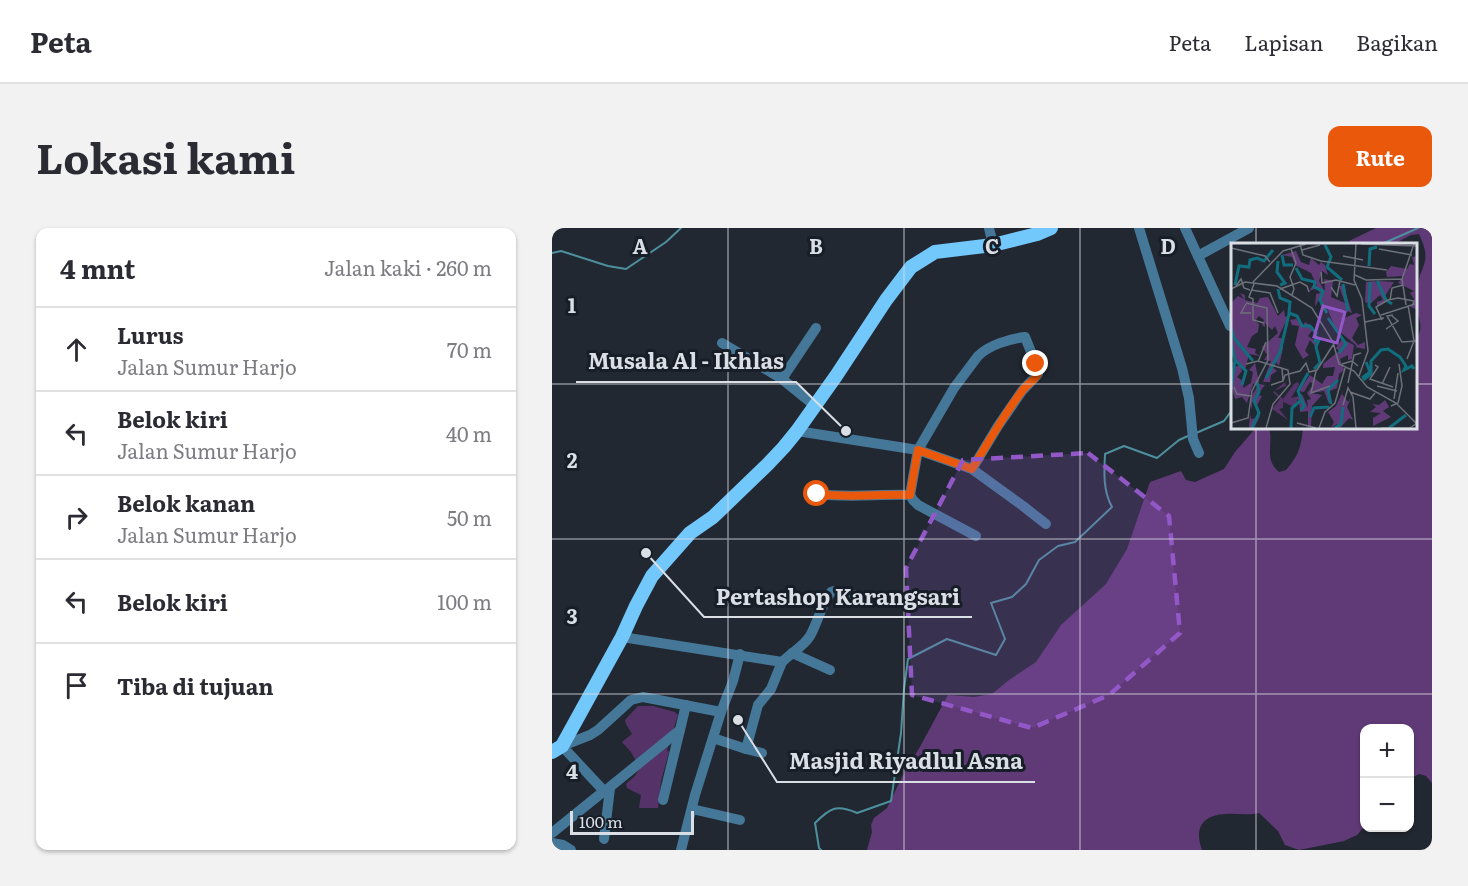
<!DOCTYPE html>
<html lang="id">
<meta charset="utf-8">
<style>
body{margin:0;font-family:Literata,serif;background:#f2f2f3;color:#2b2b33}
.controls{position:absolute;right:18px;bottom:18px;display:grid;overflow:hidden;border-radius:12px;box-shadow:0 2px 4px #0004}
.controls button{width:54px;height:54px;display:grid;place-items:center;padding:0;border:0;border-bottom:2px solid #e1e1e2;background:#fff;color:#2b2b33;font:30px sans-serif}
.scale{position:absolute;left:18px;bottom:15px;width:124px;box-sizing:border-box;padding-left:6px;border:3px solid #dadee5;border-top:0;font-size:16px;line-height:21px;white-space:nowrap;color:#dadee5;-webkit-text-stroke:4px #181e28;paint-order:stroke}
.stop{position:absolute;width:18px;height:18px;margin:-14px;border:4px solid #ea580c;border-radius:50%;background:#fff}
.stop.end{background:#ea580c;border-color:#fff;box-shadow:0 2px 6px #0008}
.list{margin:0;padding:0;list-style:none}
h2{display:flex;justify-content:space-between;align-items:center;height:78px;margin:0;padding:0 24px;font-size:26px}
h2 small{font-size:20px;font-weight:400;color:#7c7c81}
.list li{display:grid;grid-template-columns:39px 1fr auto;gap:18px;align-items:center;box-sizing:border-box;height:84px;padding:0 24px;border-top:2px solid #e1e1e2}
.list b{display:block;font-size:22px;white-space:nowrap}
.list p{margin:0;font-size:20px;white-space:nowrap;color:#7c7c81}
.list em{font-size:20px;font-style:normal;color:#7c7c81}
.icon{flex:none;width:33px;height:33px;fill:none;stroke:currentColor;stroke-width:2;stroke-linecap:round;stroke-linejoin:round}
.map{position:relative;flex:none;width:880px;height:622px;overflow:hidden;border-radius:12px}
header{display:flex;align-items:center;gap:36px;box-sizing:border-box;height:84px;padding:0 30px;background:#fff;border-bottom:2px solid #e1e1e2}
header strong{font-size:28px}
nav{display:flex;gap:33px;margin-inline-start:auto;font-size:21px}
.intro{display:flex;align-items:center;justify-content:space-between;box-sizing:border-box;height:144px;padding:0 36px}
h1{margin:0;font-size:42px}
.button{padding:15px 27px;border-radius:12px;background:#ea580c;color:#fff;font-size:21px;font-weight:700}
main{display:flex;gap:36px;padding:0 36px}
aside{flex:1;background:#fff;border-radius:12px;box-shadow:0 2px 4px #0004}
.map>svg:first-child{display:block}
</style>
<header>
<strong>Peta</strong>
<nav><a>Peta</a><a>Lapisan</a><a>Bagikan</a></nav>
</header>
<div class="intro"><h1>Lokasi kami</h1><a class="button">Rute</a></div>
<main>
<aside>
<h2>4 mnt<small>Jalan kaki · 260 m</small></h2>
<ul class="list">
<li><svg class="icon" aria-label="ahead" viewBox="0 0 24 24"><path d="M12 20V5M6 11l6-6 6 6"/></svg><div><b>Lurus</b><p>Jalan Sumur Harjo</p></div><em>70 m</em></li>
<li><svg class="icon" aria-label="left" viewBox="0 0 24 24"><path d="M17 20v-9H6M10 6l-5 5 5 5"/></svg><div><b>Belok kiri</b><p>Jalan Sumur Harjo</p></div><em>40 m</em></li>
<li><svg class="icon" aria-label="right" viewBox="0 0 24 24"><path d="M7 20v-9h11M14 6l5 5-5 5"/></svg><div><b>Belok kanan</b><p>Jalan Sumur Harjo</p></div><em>50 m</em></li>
<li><svg class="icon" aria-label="left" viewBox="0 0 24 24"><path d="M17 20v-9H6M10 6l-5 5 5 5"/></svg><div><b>Belok kiri</b></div><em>100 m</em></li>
<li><svg class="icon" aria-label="arrive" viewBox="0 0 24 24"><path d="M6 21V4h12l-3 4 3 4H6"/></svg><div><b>Tiba di tujuan</b></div></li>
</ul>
</aside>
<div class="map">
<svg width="880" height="622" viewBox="0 0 880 622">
<rect width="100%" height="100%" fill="#222832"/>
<!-- green -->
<path fill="#553368" d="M86 478H101L123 484 126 487 116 519 115 522 117 524 109 553 106 580H87L89 567 75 560 74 556 83 548 88 540 79 524 70 514 80 506 74 496 73 492Z"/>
<!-- forest -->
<path fill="#603a76" d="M824 0H880V555L874 548 867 546 858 551V500H812V599L805 607 792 613 747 622 733 617 726 603 707 585C695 588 684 585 673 586 650 587 642 601 650 622H315L320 604 319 597 322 590 335 580 350 549 369 517 396 467 422 469 440 466 457 452 484 434 509 397 554 356 575 321 598 254 629 243 634 252 643 254 672 241 683 224 702 202 717 200C722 216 711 230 727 244L734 242C747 227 749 219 751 200H864V110C873 100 866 91 865 79 863 69 865 57 868 47 870 42 872 38 873 33 875 24 871 15 867 6L859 7 842 16H799L797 13Z"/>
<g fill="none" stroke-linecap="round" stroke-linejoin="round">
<!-- stream -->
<g stroke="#4d909d" stroke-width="2">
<path d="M830 16 866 0"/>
<path d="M0 25 9 23 56 38 74 41 114 14 129 0"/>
<path d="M644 205 672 193 680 182"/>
<path d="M269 622 267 620 263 595C278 580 284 576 305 585L339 573 349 505 352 461 356 431 395 411 444 427 453 411 439 375 460 369 474 356 487 332 506 318 523 314 560 279C551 263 552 244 553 226L572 218 605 230 627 212 636 208"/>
</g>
<!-- minor -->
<g stroke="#457898" stroke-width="10">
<path d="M437 0 441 17"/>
<path d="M587 0 630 140 637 170 641 211 647 225"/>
<path d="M633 0 678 98"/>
<path d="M646 28 697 0"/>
<path d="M170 115 230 151 262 177"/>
<path d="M230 151 264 100"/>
<path d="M245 203 366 222 420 241 471 278 494 296"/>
<path d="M265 266C296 270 327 266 358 267L361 272 366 277 424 308"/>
<path d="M358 267 366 222 402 160 426 128C437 117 457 111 473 109L484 136 486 146 470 163 446 198 420 241"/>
<path d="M70 409 230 434C239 425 251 419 258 408 266 394 269 377 279 364L282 363 327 372"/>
<path d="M240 425 278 442"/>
<path d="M128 502 53 563 51 562 10 518 38 507 46 502 79 472 91 469 169 484"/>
<path d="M161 510 194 521 206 477 219 461 230 434"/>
<path d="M194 521 210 525"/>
<path d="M111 572 134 477"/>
<path d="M140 581 188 592"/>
<path d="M0 605 52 563"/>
<path d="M52 611 58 560"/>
<path d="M0 615 11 617 19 622"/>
<path d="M129 622 143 567 169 484 181 453 188 426"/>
</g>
<!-- major -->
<path stroke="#72c7fb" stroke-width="14" d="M0 524 10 518 70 409 84 378 100 348 138 305 161 289 216 236 232 219 245 203 284 148 334 72 359 39 383 24 441 17 485 6 499 0"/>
</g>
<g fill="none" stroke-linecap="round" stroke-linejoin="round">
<!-- route -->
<path stroke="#ea580c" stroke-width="8" d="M265 266C296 270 327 266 358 267L366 222 420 241C436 215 451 188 470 163 474 157 482 153 486 146L484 136"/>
</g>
<!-- marked area -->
<path fill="#9358c8" fill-opacity="0.2" stroke="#9358c8" stroke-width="4.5" stroke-dasharray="12 8" stroke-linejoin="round" d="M536 225 617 288 628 405 557 467 480 500 360 467 354 340 411 232Z"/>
<!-- grid -->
<path fill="none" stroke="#dadee5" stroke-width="1.5" stroke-opacity="0.55" d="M176 0V622M352 0V622M528 0V622M704 0V16M0 156H680M864 156H880M704 200V622M0 311H880M0 466H880"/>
<!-- overview -->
<g transform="translate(679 15)">
<rect width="186" height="186" fill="#222832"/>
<path d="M54 139 55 143 43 148 52 156 63 141 67 139 68 142 60 155 68 153 63 164 52 159V165L48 166 57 177 41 166 49 156 42 149Z" fill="#553368"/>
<path d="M65 8 70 19 78 22 80 15 88 22 90 19 94 22 97 32 91 28 88 38 94 49 93 36 102 38 100 54 114 60 108 43 118 42 114 43 115 51 121 70 113 67 111 76 125 70 131 72 125 75 128 82 121 95 127 102 134 99V106L124 104 126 103 104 85 96 64 89 62 91 50 84 64 85 51 89 50 86 45 78 48 82 42 86 43 80 30 64 22 61 14 51 12ZM186 13V67L180 64 183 56 179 50 183 48 167 40 173 33 156 34 155 29 160 23 176 26 179 21 183 22 181 14ZM144 38 148 45 147 38 163 39 154 53 156 58 146 63V59L152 57 149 52 139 61 134 59 135 39ZM9 50 14 52V57L26 60 29 55 37 54 47 73 53 67 54 74 58 72 47 95H51L52 105 48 123 44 118 40 123 46 128 40 132 39 139H32L40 118 33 117 36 112 31 104 47 90 44 83 41 87 34 80V84L31 82 33 77 28 73 24 78 28 81 27 89 21 93 16 104 25 106 24 110 29 113 18 111 14 127 5 118 2 120 1 125 9 122 11 128 6 134 12 138V145L20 140 22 129 18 127 24 120 28 139 22 141 16 160 11 154 4 156 0 142V121L5 116 0 111V60L7 53 13 56ZM65 76 72 83 74 79 83 85 77 93 87 100 84 103 79 97 74 108 78 112 72 116 64 102 68 83 61 82 59 77ZM111 96 123 102 121 116 117 117V112L109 116 113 127 108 131 106 145 99 148 98 161 93 148 80 150 91 152 81 163 80 183 77 185V168L69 169 68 157 66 156 63 165 60 166 63 164 66 155 71 151 77 165 76 157 80 156 76 150 83 141 79 139 73 149 68 148 79 132 91 141 96 133H102L104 124 92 125V121L108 108 105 105ZM28 141 34 142 26 152 31 153 26 162 29 173 23 185H18L19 171 20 176 26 175V163L21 159V166L20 163V154ZM113 146 111 151 117 159 120 155 116 164 122 177 118 175 109 185 106 181 100 185 103 179 97 169 105 163ZM154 157 158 164 152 168 160 174 142 183V175L150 170 139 169 145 164 141 161 148 162Z" fill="#603a76"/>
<path fill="none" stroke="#106e7e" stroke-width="3" d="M94 2 100 14 96 24 111 37M51 12 53 22H62M47 18 46 29 54 40 49 42M138 23 139 6 146 4M65 25 71 36 84 39 83 44 92 48 89 57 96 70M146 38 155 57 161 61M139 39 138 63 144 71M112 41 117 68M4 42 8 23 18 24 19 17 26 15 33 18 42 7M47 46 49 55 59 59 58 70 66 73 71 83H79L85 90 84 98 88 97 85 104 89 120 83 126M97 75 115 101 108 110M0 85 3 95 22 118M0 100 4 117 15 128 11 142M35 135 49 109 58 71M131 135 139 129 135 119M132 137 140 131V118L150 107 157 106 169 114 175 123 173 127 181 123 183 126M0 146 4 117M100 161 97 147 107 137M70 167 73 163 67 148 77 130M79 174 83 165 98 164M21 185 28 170 23 158 28 149 26 139M60 185 61 165 69 158M104 185 110 181 112 164M158 185 175 172"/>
<path fill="none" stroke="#6c717a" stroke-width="1.5" d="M69 1 72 12 90 18 156 27M125 1 123 37 131 56 137 108 128 133M130 1 186 3M0 5 34 13 39 19M60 6 65 20 59 34 63 46 61 52M148 6 181 12M71 7 89 2M112 13 132 17M90 29 91 40 105 37 124 42M124 32 135 37 171 36M22 39 52 8 75 1M23 41 18 54 22 56V77L33 80M5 43 10 36 13 45 19 47M100 44 106 53 109 38M0 46 14 39 46 43 81 65 102 99 108 121 123 128 136 144 165 160 186 181M49 46 69 39 76 43 78 49M20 47 39 50 47 70M157 57 167 55 183 58 182 61M159 57 161 45 172 42M15 61 10 70H20M175 62 171 36 183 1M177 62 183 98M150 72 184 61M162 72 156 73 171 99 185 98M151 77 145 64 157 57M134 79 153 75M155 86 167 78 161 73M176 116 183 98M27 119 35 99M15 121 27 118 57 127 59 141 42 161 35 185M111 121 121 118 127 123M144 122 147 124 139 136 162 144M85 128 80 150 99 143M52 138 54 132 69 128 75 120 78 129 86 127 102 102M117 140 123 112 130 110M151 141 159 124M40 142 52 138 51 125M146 143 166 148M3 144 6 151 20 153M119 149 139 156 144 150M163 156 167 130M112 162 117 145 122 154 125 185M160 163 167 160 171 143 168 121M0 180 17 175 21 148 37 117 36 65 15 60M66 180 85 185M88 185 94 169 104 160 114 125M150 185H179L186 180"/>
<path fill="#9358c8" fill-opacity="0.15" stroke="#9358c8" stroke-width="3" d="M92 63 114 69 106 100 83 94Z"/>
<rect width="186" height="186" fill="none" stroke="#dadee5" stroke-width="3"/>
</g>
<g font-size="20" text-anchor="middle" font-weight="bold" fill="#dadee5" stroke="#181e28" stroke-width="6" stroke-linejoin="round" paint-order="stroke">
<text x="88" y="26">A</text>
<text x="264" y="26">B</text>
<text x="440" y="26">C</text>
<text x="616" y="26">D</text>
<text x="20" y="85">1</text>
<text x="20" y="240">2</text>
<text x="20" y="396">3</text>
<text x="20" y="551">4</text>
</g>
<!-- callouts -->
<path fill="none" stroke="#dadee5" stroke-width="2" d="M294 203L244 154H24M94 325L152 389H420M186 492L225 554H483"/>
<g fill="#dadee5" stroke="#181e28" stroke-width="2">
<circle cx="294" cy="203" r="6"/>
<circle cx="94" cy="325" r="6"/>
<circle cx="186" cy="492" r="6"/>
</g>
<g font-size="22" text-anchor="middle" font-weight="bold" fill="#dadee5" stroke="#181e28" stroke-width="6" stroke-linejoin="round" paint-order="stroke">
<text x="134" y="141">Musala Al - Ikhlas</text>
<text x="286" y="377">Pertashop Karangsari</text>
<text x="354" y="541">Masjid Riyadlul Asna</text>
</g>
</svg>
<div class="controls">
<button>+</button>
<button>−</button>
</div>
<div class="scale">100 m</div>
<div class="stop" style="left:265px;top:266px"></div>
<div class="stop end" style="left:484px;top:136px"></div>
</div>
</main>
